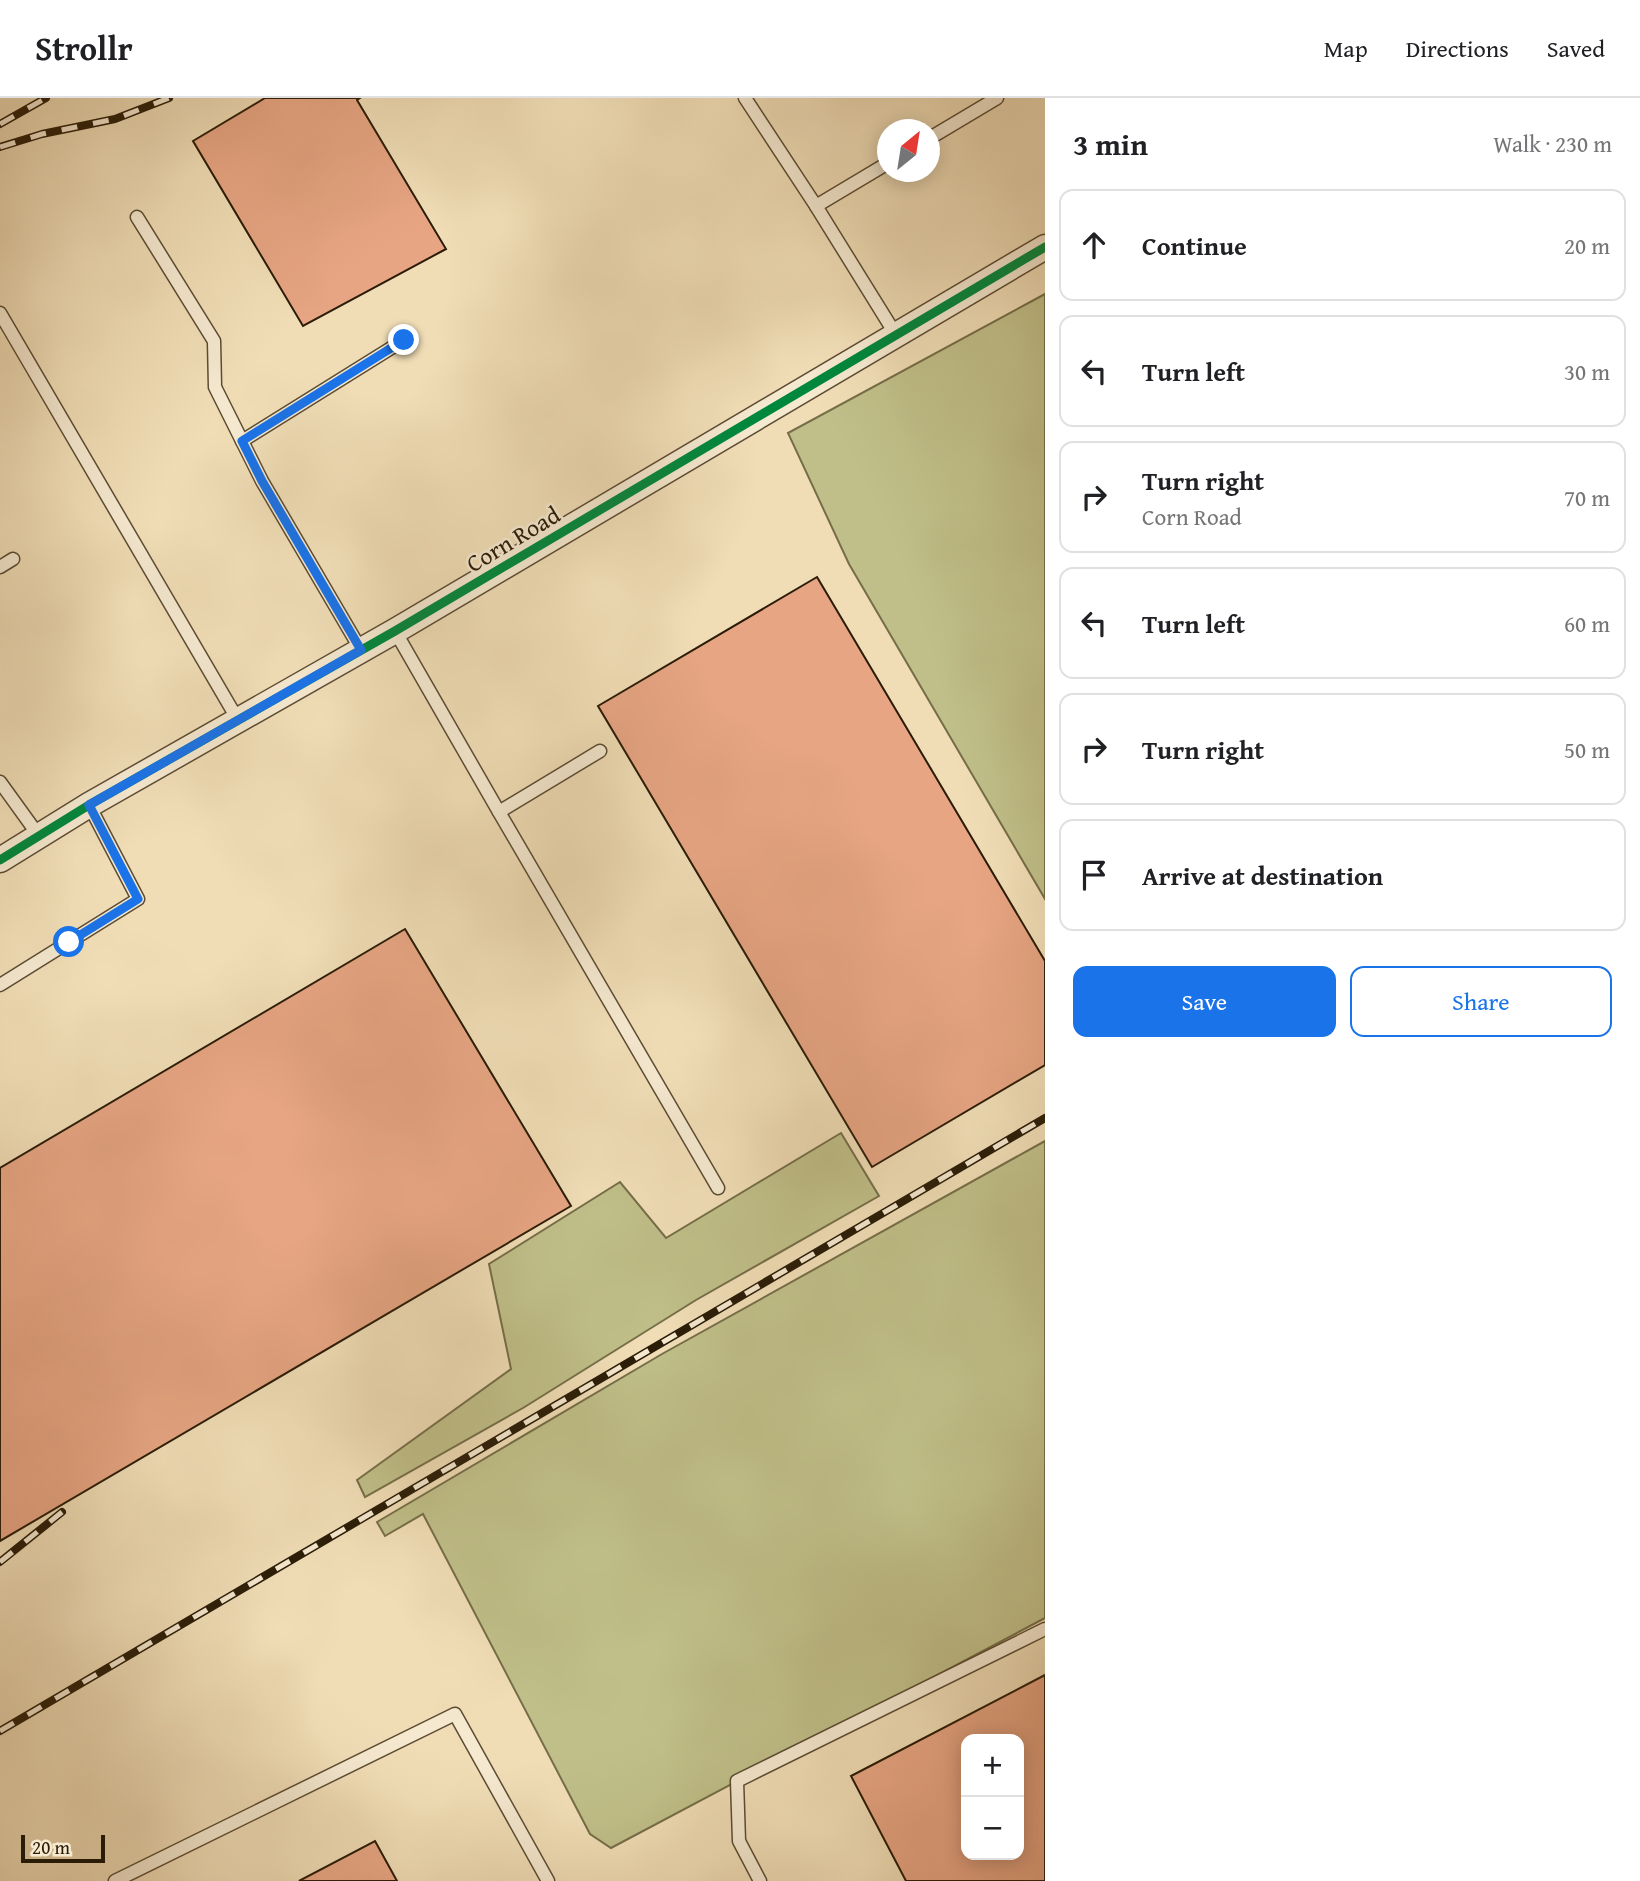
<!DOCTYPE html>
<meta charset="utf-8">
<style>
body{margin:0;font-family:"Gentium Book Plus",serif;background:#f6f6f6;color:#202124}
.controls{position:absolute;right:21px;bottom:21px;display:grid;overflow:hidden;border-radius:14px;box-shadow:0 4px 18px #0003}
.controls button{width:63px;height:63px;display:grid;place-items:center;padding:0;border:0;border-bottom:2px solid #e0e0e0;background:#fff;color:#202124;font:35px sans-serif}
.compass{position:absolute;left:877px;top:21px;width:63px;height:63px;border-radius:50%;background:#fff;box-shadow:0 4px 18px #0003;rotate:30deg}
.scale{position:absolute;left:21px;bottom:18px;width:84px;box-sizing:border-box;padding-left:7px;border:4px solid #2a1c07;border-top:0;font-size:19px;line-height:24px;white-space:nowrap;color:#2a1c07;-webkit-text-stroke:5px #f5e9d0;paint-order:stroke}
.stop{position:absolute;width:21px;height:21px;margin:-16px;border:5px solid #1a73e8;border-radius:50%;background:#fff}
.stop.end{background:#1a73e8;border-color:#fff;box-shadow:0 2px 7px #0008}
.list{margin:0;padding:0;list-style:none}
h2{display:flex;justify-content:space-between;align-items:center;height:91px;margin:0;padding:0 28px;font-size:30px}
h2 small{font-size:23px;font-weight:400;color:#757577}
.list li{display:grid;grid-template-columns:46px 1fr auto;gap:21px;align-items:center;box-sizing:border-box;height:112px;margin:0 14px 14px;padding:0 14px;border:2px solid #e0e0e0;border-radius:14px}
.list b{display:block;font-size:26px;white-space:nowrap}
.list p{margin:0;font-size:23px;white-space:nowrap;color:#757577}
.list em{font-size:23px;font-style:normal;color:#757577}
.actions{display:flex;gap:14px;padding:21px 28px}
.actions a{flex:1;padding:16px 0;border:2px solid #1a73e8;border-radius:14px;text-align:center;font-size:24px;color:#1a73e8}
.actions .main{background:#1a73e8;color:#fff}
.icon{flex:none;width:38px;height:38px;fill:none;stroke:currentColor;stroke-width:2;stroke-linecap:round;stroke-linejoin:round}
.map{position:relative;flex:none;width:1045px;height:1783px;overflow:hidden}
header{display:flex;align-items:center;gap:42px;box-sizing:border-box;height:98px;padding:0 35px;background:#fff;border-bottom:2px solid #e0e0e0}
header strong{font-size:33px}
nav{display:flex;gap:38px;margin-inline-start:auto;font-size:24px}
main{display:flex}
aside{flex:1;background:#fff}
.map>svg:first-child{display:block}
</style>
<header>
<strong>Strollr</strong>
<nav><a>Map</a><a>Directions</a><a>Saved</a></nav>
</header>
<main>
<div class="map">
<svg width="1045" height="1783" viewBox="0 0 1045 1783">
<rect width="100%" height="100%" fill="#f0ddb6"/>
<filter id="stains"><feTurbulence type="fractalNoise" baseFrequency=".00286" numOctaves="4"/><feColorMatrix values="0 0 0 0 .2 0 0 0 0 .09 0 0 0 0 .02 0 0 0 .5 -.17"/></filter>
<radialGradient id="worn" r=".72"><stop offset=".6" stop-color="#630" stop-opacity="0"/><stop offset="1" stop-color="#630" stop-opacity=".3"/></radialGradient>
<!-- green -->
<g fill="#c0bf89" stroke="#756e48" stroke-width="2">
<path d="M1045 196V801L849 466 788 335Z"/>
<path d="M841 1035 879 1098 696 1202 523 1310 365 1399 357 1382 511 1271 489 1166 620 1084 666 1140Z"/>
<path d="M1045 1043V1520L611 1750 590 1736 423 1416 385 1438 377 1424 662 1256Z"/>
</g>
<!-- building -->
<g fill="#e7a583" stroke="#2a1c07" stroke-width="2" fill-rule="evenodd">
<path d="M265 0H360L357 2 446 151 303 228 193 43Z"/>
<path d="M817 479 1045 863V967L872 1069 598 608Z"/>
<path d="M405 831 571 1108 0 1443V1070Z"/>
<path d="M1045 1577V1783H906L851 1678ZM966 1641H1019V1757H966Z"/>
<path d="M375 1743 397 1783H299Z"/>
</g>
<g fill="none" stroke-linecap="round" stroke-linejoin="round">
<defs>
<g id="service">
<path d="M745 0 816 108 896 237"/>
<path d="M930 40 997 0"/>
<path d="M816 108 888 65"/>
<path d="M137 119 214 243 215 289 262 383 361 552"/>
<path d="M0 215 238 622"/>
<path d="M242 343 404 242"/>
<path d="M0 469 13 461"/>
<path d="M395 533 499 714 600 653"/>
<path d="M0 684 39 738"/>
<path d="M499 714 718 1090"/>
<path d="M0 887 138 801 89 707"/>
<path d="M115 1783 455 1616 548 1783"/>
<path d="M760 1783 739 1743 737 1683 1045 1531"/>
</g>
<path id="minor" d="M0 762 89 707 395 533 1045 149"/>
</defs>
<!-- service casing -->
<use href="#service" stroke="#5c4c33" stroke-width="15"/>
<!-- minor casing -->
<use href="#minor" stroke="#5c4c33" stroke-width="27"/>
<!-- service -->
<use href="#service" stroke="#f5e9d0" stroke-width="12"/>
<!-- minor -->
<use href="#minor" stroke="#f5e9d0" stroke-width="24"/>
<defs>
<g id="rail">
<path d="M0 26 46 0"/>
<path d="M0 49 42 36 115 21 169 0"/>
<path d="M0 1464 62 1414"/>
<path d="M0 1633 1045 1020"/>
</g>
</defs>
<!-- rail casing -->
<use href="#rail" stroke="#2a1c07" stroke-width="8"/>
<!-- rail -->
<use href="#rail" stroke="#f5e9d0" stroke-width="5" stroke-dasharray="16" stroke-linecap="butt"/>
<defs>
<path id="cycleway" d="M0 762 89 707 395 533 1045 149"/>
</defs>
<!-- cycleway casing -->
<use href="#cycleway" stroke="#f5e9d0" stroke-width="13"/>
<!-- cycleway -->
<use href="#cycleway" stroke="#00873e" stroke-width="9"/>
</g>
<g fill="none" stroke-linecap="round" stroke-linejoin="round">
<!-- route -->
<path stroke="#1a73e8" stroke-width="9" d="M69 844 138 801 89 707 361 552 262 383 242 343 404 242"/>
</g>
<g text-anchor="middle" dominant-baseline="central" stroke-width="5" stroke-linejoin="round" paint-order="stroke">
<!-- street labels -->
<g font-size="24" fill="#2a1c07" stroke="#f5e9d0">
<text transform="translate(513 441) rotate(-31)">Corn Road</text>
</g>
</g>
<rect width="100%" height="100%" filter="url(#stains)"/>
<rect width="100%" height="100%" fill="url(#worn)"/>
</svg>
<div class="controls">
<button>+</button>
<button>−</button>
</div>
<svg class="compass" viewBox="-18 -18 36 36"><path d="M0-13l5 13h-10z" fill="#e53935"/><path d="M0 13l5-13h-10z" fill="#757577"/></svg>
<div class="scale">20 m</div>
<div class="stop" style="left:69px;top:844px"></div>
<div class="stop end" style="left:404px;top:242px"></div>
</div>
<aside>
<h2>3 min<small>Walk · 230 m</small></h2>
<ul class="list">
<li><svg class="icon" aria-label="ahead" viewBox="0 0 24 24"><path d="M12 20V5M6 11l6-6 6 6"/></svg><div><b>Continue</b></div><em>20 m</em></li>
<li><svg class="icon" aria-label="left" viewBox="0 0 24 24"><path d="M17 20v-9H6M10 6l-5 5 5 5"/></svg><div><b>Turn left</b></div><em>30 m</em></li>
<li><svg class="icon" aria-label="right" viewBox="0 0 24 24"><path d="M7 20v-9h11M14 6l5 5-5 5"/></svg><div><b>Turn right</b><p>Corn Road</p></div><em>70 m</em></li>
<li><svg class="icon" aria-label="left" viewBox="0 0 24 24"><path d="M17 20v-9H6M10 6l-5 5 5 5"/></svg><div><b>Turn left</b></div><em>60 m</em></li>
<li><svg class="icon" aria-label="right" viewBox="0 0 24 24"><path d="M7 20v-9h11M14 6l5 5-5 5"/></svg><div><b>Turn right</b></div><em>50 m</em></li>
<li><svg class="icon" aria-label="arrive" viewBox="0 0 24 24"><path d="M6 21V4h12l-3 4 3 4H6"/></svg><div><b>Arrive at destination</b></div></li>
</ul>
<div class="actions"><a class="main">Save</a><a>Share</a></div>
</aside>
</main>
